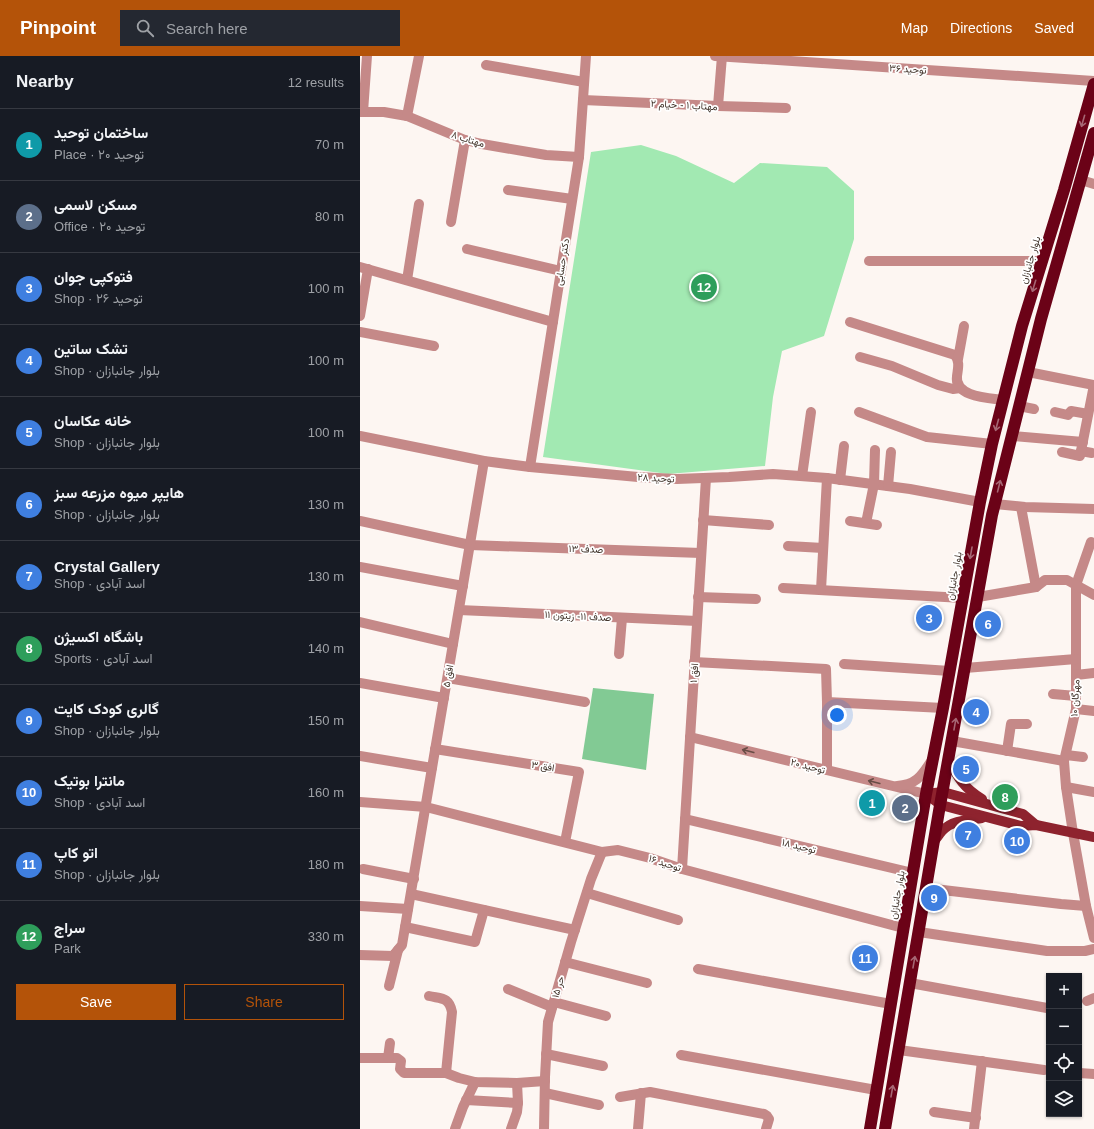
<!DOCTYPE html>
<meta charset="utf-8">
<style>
body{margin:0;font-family:Helvetica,Vazirmatn,sans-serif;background:#242831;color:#f1f3f6}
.controls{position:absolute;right:12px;bottom:12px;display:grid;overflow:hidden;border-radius:0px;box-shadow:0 1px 3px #0004}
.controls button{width:36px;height:36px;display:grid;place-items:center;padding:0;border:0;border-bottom:1px solid #363941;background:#171b24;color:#f1f3f6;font:20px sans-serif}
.you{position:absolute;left:477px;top:659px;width:14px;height:14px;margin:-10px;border:3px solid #fff;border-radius:50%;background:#1a73e8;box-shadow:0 0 0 6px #1a73e833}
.badge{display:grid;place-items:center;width:26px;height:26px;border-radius:50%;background:#b45309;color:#fff;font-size:13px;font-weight:700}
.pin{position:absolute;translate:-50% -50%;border:2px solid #fff;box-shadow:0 1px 4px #0006}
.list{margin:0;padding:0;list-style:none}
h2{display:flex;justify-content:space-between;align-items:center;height:52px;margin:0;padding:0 16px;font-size:17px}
h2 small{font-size:13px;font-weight:400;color:#9ea1a6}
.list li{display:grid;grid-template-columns:26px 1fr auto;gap:12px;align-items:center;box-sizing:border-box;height:72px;padding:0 16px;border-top:1px solid #363941}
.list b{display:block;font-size:15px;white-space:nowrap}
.list p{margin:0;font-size:13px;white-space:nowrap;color:#9ea1a6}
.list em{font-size:13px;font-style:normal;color:#9ea1a6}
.actions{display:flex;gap:8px;padding:12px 16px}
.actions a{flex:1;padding:9px 0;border:1px solid #b45309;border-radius:0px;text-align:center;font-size:14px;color:#b45309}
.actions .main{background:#b45309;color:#fff}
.icon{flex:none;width:22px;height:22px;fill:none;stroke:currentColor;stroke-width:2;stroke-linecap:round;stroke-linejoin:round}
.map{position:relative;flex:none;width:734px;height:1073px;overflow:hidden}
header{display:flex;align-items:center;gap:24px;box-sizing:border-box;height:56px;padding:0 20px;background:#b45309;color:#fff}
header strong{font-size:19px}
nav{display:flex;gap:22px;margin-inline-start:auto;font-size:14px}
.search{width:280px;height:36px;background:#242831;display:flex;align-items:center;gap:10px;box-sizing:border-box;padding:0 14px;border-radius:0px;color:#9ea1a6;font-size:15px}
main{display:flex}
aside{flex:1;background:#171b24}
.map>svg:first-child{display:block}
</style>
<header>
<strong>Pinpoint</strong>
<div class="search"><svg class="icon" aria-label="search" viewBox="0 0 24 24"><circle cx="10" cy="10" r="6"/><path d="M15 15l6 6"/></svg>Search here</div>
<nav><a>Map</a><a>Directions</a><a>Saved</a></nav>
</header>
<main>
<aside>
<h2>Nearby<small>12 results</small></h2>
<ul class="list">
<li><span class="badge" style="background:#0f9aa8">1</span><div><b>ساختمان توحید</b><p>Place · توحید ۲۰</p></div><em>70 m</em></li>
<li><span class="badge" style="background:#5c6f8a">2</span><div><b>مسکن لاسمی</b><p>Office · توحید ۲۰</p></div><em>80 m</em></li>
<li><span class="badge" style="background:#3f7fe0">3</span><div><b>فتوکپی جوان</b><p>Shop · توحید ۲۶</p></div><em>100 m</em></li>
<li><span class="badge" style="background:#3f7fe0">4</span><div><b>تشک ساتین</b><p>Shop · بلوار جانبازان</p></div><em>100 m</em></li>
<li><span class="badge" style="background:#3f7fe0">5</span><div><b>خانه عکاسان</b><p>Shop · بلوار جانبازان</p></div><em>100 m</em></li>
<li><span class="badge" style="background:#3f7fe0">6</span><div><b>هایپر میوه مزرعه سبز</b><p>Shop · بلوار جانبازان</p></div><em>130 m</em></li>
<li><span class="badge" style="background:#3f7fe0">7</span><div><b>Crystal Gallery</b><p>Shop · اسد آبادی</p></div><em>130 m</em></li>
<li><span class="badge" style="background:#2e9e5b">8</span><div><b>باشگاه اکسیژن</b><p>Sports · اسد آبادی</p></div><em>140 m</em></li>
<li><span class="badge" style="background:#3f7fe0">9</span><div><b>گالری کودک کایت</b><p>Shop · بلوار جانبازان</p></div><em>150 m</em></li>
<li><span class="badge" style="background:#3f7fe0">10</span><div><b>مانترا بوتیک</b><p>Shop · اسد آبادی</p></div><em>160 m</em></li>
<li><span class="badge" style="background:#3f7fe0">11</span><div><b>اتو کاپ</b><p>Shop · بلوار جانبازان</p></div><em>180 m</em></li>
<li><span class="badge" style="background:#2e9e5b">12</span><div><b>سراج</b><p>Park</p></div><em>330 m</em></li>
</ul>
<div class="actions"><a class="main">Save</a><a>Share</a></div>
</aside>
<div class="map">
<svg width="734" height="1073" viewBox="0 0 734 1073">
<rect width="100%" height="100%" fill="#fdf6f2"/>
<!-- green -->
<path fill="#a2e9b2" d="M281 89 316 100 374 127 400 107 467 111 494 135V183L464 280 422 295 413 341 405 410 308 418 183 401 231 96Z"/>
<!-- forest -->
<path fill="#82ca94" d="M233 632 294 638 286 714 222 703Z"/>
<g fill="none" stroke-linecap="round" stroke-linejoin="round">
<!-- minor -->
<g stroke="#c58988" stroke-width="10">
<path d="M355 0 734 25"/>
<path d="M126 9 224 26"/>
<path d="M223 44 358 50 426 52"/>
<path d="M358 50 362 0"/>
<path d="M0 56H24L47 60 105 84 122 88 186 99 219 101"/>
<path d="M3 56 7 0"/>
<path d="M47 60 59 0"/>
<path d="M721 124 734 128"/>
<path d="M148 134 212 143"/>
<path d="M91 166 105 84"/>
<path d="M107 193 201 215"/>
<path d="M509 205H682"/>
<path d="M0 211 193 266"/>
<path d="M47 224 59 148"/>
<path d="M0 260 8 213"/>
<path d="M490 266 595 299C600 306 598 312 597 320 594 341 629 342 643 344"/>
<path d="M0 276 74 290"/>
<path d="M500 301 532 310 578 329 593 333 600 332"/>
<path d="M598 303 604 270"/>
<path d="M668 316 734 329"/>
<path d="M659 350 674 353"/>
<path d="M499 356 567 381 632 388"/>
<path d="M695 356 708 359 711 355 728 358"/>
<path d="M0 380 124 405 170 411 278 421 317 423 369 421 413 418 467 422 550 433 620 446"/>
<path d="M652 380 723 386"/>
<path d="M721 395 732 397"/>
<path d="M702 396 720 400 734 329"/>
<path d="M170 411 219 101 226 0"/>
<path d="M442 420 451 356"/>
<path d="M480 424 484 390"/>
<path d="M528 430 531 396"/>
<path d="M635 448 665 451 734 453"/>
<path d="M661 451 676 531"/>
<path d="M343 464 409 469"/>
<path d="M0 465 110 489 341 497"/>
<path d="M490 465 517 469"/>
<path d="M506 467 514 428 515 394"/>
<path d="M731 486 716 529V653L704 705 706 731 713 777 726 850 734 882"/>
<path d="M428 490 463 492"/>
<path d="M0 511 103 530"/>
<path d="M423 532 603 542"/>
<path d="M461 534 467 422"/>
<path d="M338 541 396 543"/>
<path d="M618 541 676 531 685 524H707L734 539"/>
<path d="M99 554 337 565"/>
<path d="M0 566 93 588"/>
<path d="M259 598 262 562"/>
<path d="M334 606 466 613 467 646 583 652"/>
<path d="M484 608 590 615"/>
<path d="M605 612 716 603"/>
<path d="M716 619 734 617"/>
<path d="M88 622 225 646"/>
<path d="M0 627 84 642"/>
<path d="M693 638 716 640"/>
<path d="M716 653 734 655"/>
<path d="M330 681 566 738"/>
<path d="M592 685 704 705"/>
<path d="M75 693 219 716 205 786"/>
<path d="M647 695 651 668H667"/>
<path d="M706 699 723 701"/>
<path d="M0 700 72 712"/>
<path d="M467 714V646"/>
<path d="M537 730C557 729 562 719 572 704"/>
<path d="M706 731 734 736"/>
<path d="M0 746 66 751 242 796 258 794 290 802 322 813 543 872"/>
<path d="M325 763 553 817"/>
<path d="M3 813 54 823"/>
<path d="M322 813 346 422"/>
<path d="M566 832 701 848 726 850"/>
<path d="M227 837 318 864"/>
<path d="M51 838 215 874"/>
<path d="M0 850 48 853"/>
<path d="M45 871 115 886 124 854"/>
<path d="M559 876 687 895H725L734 893"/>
<path d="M0 899 33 900 42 889 124 405"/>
<path d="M205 906 287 927"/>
<path d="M338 913 531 948"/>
<path d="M550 927 687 952"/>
<path d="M29 930 38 894"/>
<path d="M148 933 192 951"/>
<path d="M69 940C82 943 89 941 92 956L86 1017"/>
<path d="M727 945 734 942"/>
<path d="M194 946 246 960"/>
<path d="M539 994 684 1014"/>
<path d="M186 998 243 1010"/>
<path d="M321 999 516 1034"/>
<path d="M0 1002H37L41 1005 40 1013 44 1017H86L99 1022 115 1026 157 1027 185 1025"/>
<path d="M28 1002 30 987"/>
<path d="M719 1017 734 1018"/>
<path d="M185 1037 239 1049"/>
<path d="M260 1041 290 1036 404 1058 407 1060 409 1063 406 1073"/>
<path d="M106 1044 158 1047"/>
<path d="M574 1056 616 1062"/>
<path d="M95 1073 103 1051 115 1026"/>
<path d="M151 1073 157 1056 158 1047 157 1027"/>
<path d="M184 1073 185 1021 188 966 211 886 231 823 242 796"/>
<path d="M278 1073 281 1037"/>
<path d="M614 1073 622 1005"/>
</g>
<!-- major -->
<g stroke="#8e232e" stroke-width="10">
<path d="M589 704C598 722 604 732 622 743"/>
<path d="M566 738 581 749 661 770 676 769 734 781"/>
<path d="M566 738 583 736 663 758 676 769"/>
<path d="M574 785C577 782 579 778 582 775 592 764 608 764 622 762"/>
</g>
<!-- highway -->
<g stroke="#6b0217" stroke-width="12">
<path d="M510 1073 566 738 583 652 620 446 632 388 662 270 704 134 734 28"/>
<path d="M525 1073 579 755 632 459 681 263 734 77"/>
</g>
</g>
<!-- one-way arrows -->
<defs><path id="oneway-shaft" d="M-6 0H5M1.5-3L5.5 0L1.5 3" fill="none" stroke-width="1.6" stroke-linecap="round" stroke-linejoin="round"/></defs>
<g stroke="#a66774">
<use href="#oneway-shaft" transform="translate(723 65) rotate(106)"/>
<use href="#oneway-shaft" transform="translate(674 230) rotate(107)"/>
<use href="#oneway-shaft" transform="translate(637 369) rotate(105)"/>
<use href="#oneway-shaft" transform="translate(639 430) rotate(-76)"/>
<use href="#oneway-shaft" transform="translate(611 497) rotate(100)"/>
<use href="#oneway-shaft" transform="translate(595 668) rotate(-80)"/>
<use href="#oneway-shaft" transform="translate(554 906) rotate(-80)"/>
<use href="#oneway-shaft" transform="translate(532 1035) rotate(-80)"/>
</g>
<g stroke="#684d46">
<use href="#oneway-shaft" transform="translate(388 695) rotate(-166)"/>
<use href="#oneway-shaft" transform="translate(514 726) rotate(-166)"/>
</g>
<g text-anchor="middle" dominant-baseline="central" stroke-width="3.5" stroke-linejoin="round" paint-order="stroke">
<!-- street labels -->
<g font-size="10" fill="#40332a" stroke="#fff">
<text transform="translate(548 13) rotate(4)">توحید ۳۶</text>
<text transform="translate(324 49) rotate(3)">مهتاب ۱ - خیام ۲</text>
<text transform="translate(108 83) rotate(17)">مهتاب ۸</text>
<text transform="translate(670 204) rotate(-73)">بلوار جانبازان</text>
<text transform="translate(202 206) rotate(-81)">دکتر حسابی</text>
<text transform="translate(296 422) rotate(3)">توحید ۲۸</text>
<text transform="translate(226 493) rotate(2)">صدف ۱۳</text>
<text transform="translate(594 520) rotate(-80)">بلوار جانبازان</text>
<text transform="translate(218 560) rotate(3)">صدف ۱۱- زیتون ۱۱</text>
<text transform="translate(334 617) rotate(-86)">افق ۱</text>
<text transform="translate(88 620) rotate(-80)">افق ۵</text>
<text transform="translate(715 642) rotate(-87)">مهرگان ۱۰</text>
<text transform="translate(183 710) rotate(9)">افق ۳</text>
<text transform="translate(448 710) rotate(14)">توحید ۲۰</text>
<text transform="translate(439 790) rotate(14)">توحید ۱۸</text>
<text transform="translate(305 807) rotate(18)">توحید ۱۶</text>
<text transform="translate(537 839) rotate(-80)">بلوار جانبازان</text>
<text transform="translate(198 931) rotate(-74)">حر ۱۵</text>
</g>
</g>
</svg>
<div class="controls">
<button>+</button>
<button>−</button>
<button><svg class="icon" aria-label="locate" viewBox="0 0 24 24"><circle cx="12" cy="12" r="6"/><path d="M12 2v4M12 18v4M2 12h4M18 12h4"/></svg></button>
<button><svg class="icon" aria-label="layers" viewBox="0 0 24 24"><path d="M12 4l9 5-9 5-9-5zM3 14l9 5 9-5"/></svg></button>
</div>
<div class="you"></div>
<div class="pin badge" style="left:512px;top:747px;background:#0f9aa8">1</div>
<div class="pin badge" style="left:545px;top:752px;background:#5c6f8a">2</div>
<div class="pin badge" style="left:569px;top:562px;background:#3f7fe0">3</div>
<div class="pin badge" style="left:616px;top:656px;background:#3f7fe0">4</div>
<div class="pin badge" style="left:606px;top:713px;background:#3f7fe0">5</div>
<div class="pin badge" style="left:628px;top:568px;background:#3f7fe0">6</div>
<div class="pin badge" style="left:608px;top:779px;background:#3f7fe0">7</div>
<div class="pin badge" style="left:645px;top:741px;background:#2e9e5b">8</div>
<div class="pin badge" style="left:574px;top:842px;background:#3f7fe0">9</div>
<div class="pin badge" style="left:657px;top:785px;background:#3f7fe0">10</div>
<div class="pin badge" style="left:505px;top:902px;background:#3f7fe0">11</div>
<div class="pin badge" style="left:344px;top:231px;background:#2e9e5b">12</div>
</div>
</main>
